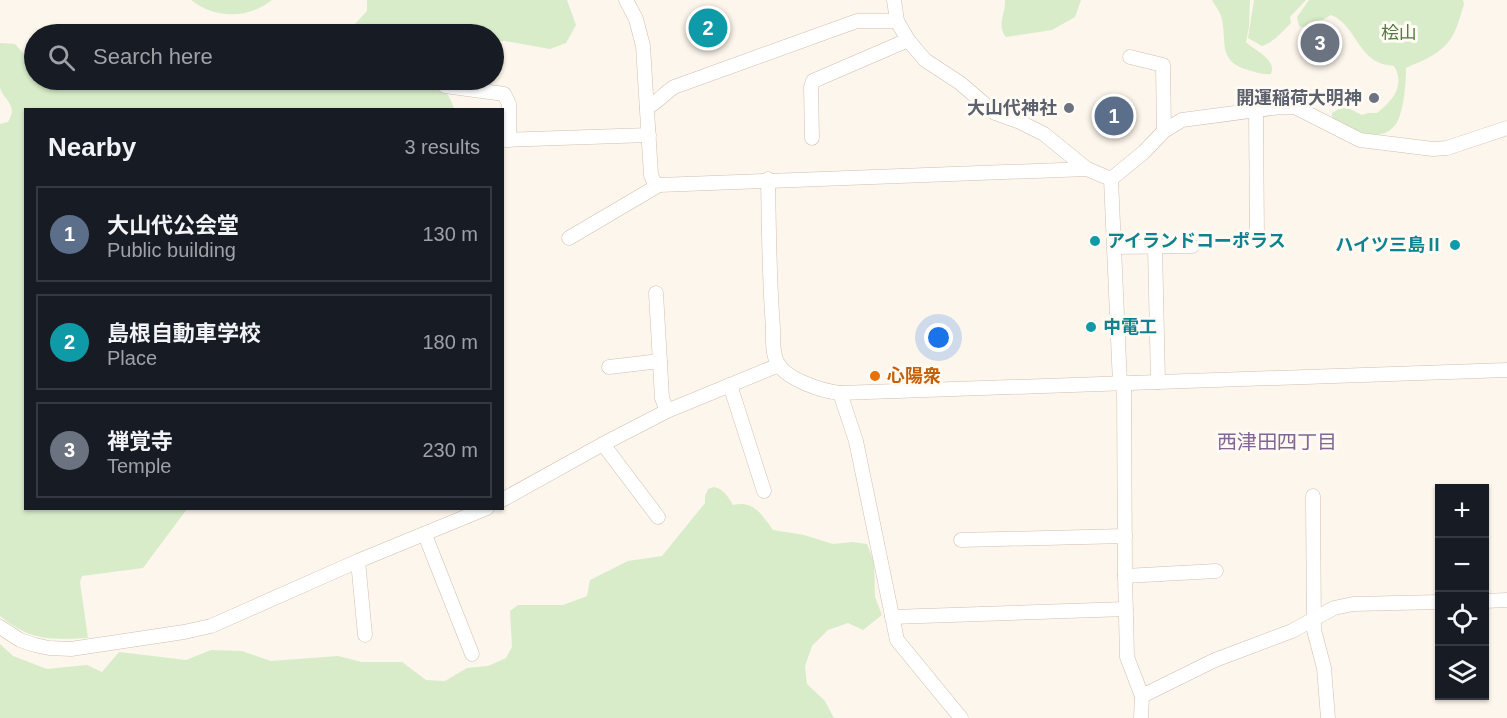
<!DOCTYPE html>
<meta charset="utf-8">
<style>
body{margin:0;font-family:Arial,"Noto Sans JP",sans-serif;background:#20242c;color:#f1f3f6}
.controls{position:absolute;right:18px;bottom:18px;display:grid;overflow:hidden;border-radius:0px;box-shadow:0 2px 4px #0004}
.controls button{width:54px;height:54px;display:grid;place-items:center;padding:0;border:0;border-bottom:2px solid #363941;background:#171b24;color:#f1f3f6;font:30px sans-serif}
.you{position:absolute;left:939px;top:338px;width:21px;height:21px;margin:-15px;border:4px solid #fff;border-radius:50%;background:#1a73e8;box-shadow:0 0 0 9px #1a73e833}
.badge{display:grid;place-items:center;width:39px;height:39px;border-radius:50%;background:#db2777;color:#fff;font-size:20px;font-weight:700}
.pin{position:absolute;translate:-50% -50%;border:3px solid #fff;box-shadow:0 2px 6px #0006}
.list{margin:0;padding:0;list-style:none}
h2{display:flex;justify-content:space-between;align-items:center;height:78px;margin:0;padding:0 24px;font-size:26px}
h2 small{font-size:20px;font-weight:400;color:#9ea1a6}
.list li{display:grid;grid-template-columns:39px 1fr auto;gap:18px;align-items:center;box-sizing:border-box;height:96px;margin:0 12px 12px;padding:0 12px;border:2px solid #363941;border-radius:0px}
.list b{display:block;font-size:22px;white-space:nowrap}
.list p{margin:0;font-size:20px;white-space:nowrap;color:#9ea1a6}
.list em{font-size:20px;font-style:normal;color:#9ea1a6}
.icon{flex:none;width:33px;height:33px;fill:none;stroke:currentColor;stroke-width:2;stroke-linecap:round;stroke-linejoin:round}
.map{position:relative;flex:none;width:1507px;height:718px;overflow:hidden}
.search{position:absolute;background:#171b24;box-shadow:0 2px 4px #0004;left:24px;top:24px;width:480px;height:66px;display:flex;align-items:center;gap:15px;box-sizing:border-box;padding:0 21px;border-radius:33px;color:#9ea1a6;font-size:22px}
.panel{position:absolute;background:#171b24;box-shadow:0 2px 4px #0004;left:24px;top:108px;width:480px;height:402px;border-radius:0px}
.map>svg:first-child{display:block}
</style>
<div class="map">
<svg width="1507" height="718" viewBox="0 0 1507 718">
<rect width="100%" height="100%" fill="#fdf6ec"/>
<!-- green -->
<g fill="#d8ecc9">
<path d="M191 0H272C248 19 215 19 191 0Z"/>
<path d="M367 0H567L576 25 566 43 550 49 505 41H494V34H245L283 28 354 25 367 11Z"/>
<path d="M1005 0H1081L1075 17 1052 30 1006 37C996 26 1006 13 1005 0Z"/>
<path d="M1212 0H1250L1249 27 1246 42C1255 51 1277 59 1271 74 1262 75 1256 72 1248 70 1216 61 1228 40 1221 16 1219 11 1215 5 1212 0Z"/>
<path d="M1254 0H1306L1290 17 1291 23C1281 33 1274 42 1262 46L1248 38Z"/>
<path d="M1309 0H1463L1464 4C1456 30 1454 44 1428 58 1421 62 1413 64 1406 68 1406 82 1404 112 1396 124 1380 146 1348 130 1332 117V113L1344 106 1362 115 1368 113H1377C1392 101 1406 86 1394 66 1390 65 1384 65 1380 63 1358 55 1353 23 1331 15 1320 20 1311 31 1299 26L1297 17Z"/>
<path d="M0 43 15 44 25 55 32 73 34 75V80C44 80 48 86 56 88 74 92 97 83 114 80H442C443 91 452 98 454 109L26 110V508L187 509 143 568 82 576 80 582 88 638C52 640 30 641 0 616V124L8 122C19 104 3 100 0 88 0 74 0 57 0 43Z"/>
<path d="M714 487C724 489 728 497 733 505 754 500 762 515 773 530L804 535 833 544 853 542 867 544 874 562 875 597 882 615 863 630 848 623 828 630 812 646 805 666 807 684 825 701 834 718H0V644L13 656 47 669 87 665 102 672 119 652 186 660 211 650 242 651 271 661 338 656 362 662H402L426 680 445 681 467 668 488 666 506 658 512 647 510 611 518 605H563L587 596 590 580 628 561 662 556 705 503V496L708 489Z"/>
</g>
<g fill="none" stroke-linecap="round" stroke-linejoin="round">
<defs>
<g id="minor">
<path d="M626 0 636 19 643 46 651 175 654 182 659 185 1087 169 1111 179 1144 152 1164 131 1182 120 1280 107H1295L1360 140 1433 149 1447 148 1507 128"/>
<path d="M894 0 897 21 908 40 925 60 960 83 995 113 1020 122 1044 134 1087 169"/>
<path d="M1130 57 1163 65 1164 131"/>
<path d="M445 86 504 94 509 104V140"/>
<path d="M647 107C658 103 664 93 674 87L857 21H897"/>
<path d="M1256 110 1257 240"/>
<path d="M812 138 811 87 813 81 908 40"/>
<path d="M502 140 649 135"/>
<path d="M768 179C769 229 769 278 773 328 773 339 772 354 778 364 788 380 822 391 840 393L1507 370"/>
<path d="M1111 179 1120 384"/>
<path d="M569 238 659 185"/>
<path d="M1114 247 1192 246"/>
<path d="M1155 247 1158 382"/>
<path d="M656 293 662 398 667 411"/>
<path d="M609 367 660 361"/>
<path d="M1124 384 1125 576 1127 657 1142 696 1141 718"/>
<path d="M730 385 764 491"/>
<path d="M840 393 856 441 897 640 961 718"/>
<path d="M603 444 658 517"/>
<path d="M1313 496 1314 630 1324 668 1328 718"/>
<path d="M502 500 603 444 667 411 779 365"/>
<path d="M425 535 472 654"/>
<path d="M961 540 1125 536"/>
<path d="M358 561 365 635"/>
<path d="M1125 576 1216 571"/>
<path d="M1484 601 1507 600"/>
<path d="M892 617 1126 609"/>
<path d="M0 627 20 640 35 645 49 648 71 649 184 632 211 626 358 561 487 508"/>
<path d="M1142 696 1215 660 1292 631 1334 608 1353 604 1440 602"/>
</g>
</defs>
<!-- minor casing -->
<use href="#minor" stroke="#d1beb0" stroke-width="15"/>
<!-- minor -->
<use href="#minor" stroke="#fff" stroke-width="14"/>
</g>
<!-- markers -->
<g fill="#6b7280" stroke="#fffaf3" stroke-width="2">
<circle cx="1374" cy="98" r="6"/>
<circle cx="1069" cy="108" r="6"/>
</g>
<g fill="#0f9aa8" stroke="#fffaf3" stroke-width="2">
<circle cx="1095" cy="241" r="6"/>
<circle cx="1455" cy="245" r="6"/>
<circle cx="1091" cy="327" r="6"/>
</g>
<circle fill="#e8710a" stroke="#fffaf3" stroke-width="2" cx="875" cy="376" r="6"/>
<g text-anchor="middle" dominant-baseline="central" stroke-width="6" stroke-linejoin="round" paint-order="stroke">
<!-- park labels -->
<g font-size="18" fill="#537a41" stroke="#fffaf3">
<text x="1399" y="33">桧山</text>
</g>
<!-- worship labels -->
<g font-size="18" font-weight="bold" fill="#5b616d" stroke="#fffaf3" text-anchor="end">
<text x="1362" y="98">開運稲荷大明神</text>
<text x="1057" y="108">大山代神社</text>
</g>
<!-- culture labels -->
<g font-size="18" font-weight="bold" fill="#0d838f" stroke="#fffaf3" text-anchor="start">
<text x="1107" y="241">アイランドコーポラス</text>
<text x="1443" y="245" text-anchor="end">ハイツ三島Ⅱ</text>
<text x="1103" y="327">中電工</text>
</g>
<!-- food labels -->
<g font-size="18" font-weight="bold" fill="#c56008" stroke="#fffaf3" text-anchor="start">
<text x="887" y="376">心陽衆</text>
</g>
<!-- neighbourhood labels -->
<g font-size="20" fill="#846695" stroke="#fffaf3">
<text x="1277" y="442">西津田四丁目</text>
</g>
</g>
</svg>
<div class="controls">
<button>+</button>
<button>−</button>
<button><svg class="icon" aria-label="locate" viewBox="0 0 24 24"><circle cx="12" cy="12" r="6"/><path d="M12 2v4M12 18v4M2 12h4M18 12h4"/></svg></button>
<button><svg class="icon" aria-label="layers" viewBox="0 0 24 24"><path d="M12 4l9 5-9 5-9-5zM3 14l9 5 9-5"/></svg></button>
</div>
<div class="you"></div>
<div class="pin badge" style="left:1114px;top:116px;background:#5c6f8a">1</div>
<div class="pin badge" style="left:708px;top:28px;background:#0f9aa8">2</div>
<div class="pin badge" style="left:1320px;top:43px;background:#6b7280">3</div>
<div class="search"><svg class="icon" aria-label="search" viewBox="0 0 24 24"><circle cx="10" cy="10" r="6"/><path d="M15 15l6 6"/></svg>Search here</div>
<section class="panel">
<h2>Nearby<small>3 results</small></h2>
<ul class="list">
<li><span class="badge" style="background:#5c6f8a">1</span><div><b>大山代公会堂</b><p>Public building</p></div><em>130 m</em></li>
<li><span class="badge" style="background:#0f9aa8">2</span><div><b>島根自動車学校</b><p>Place</p></div><em>180 m</em></li>
<li><span class="badge" style="background:#6b7280">3</span><div><b>禅覚寺</b><p>Temple</p></div><em>230 m</em></li>
</ul>
</section>
</div>
